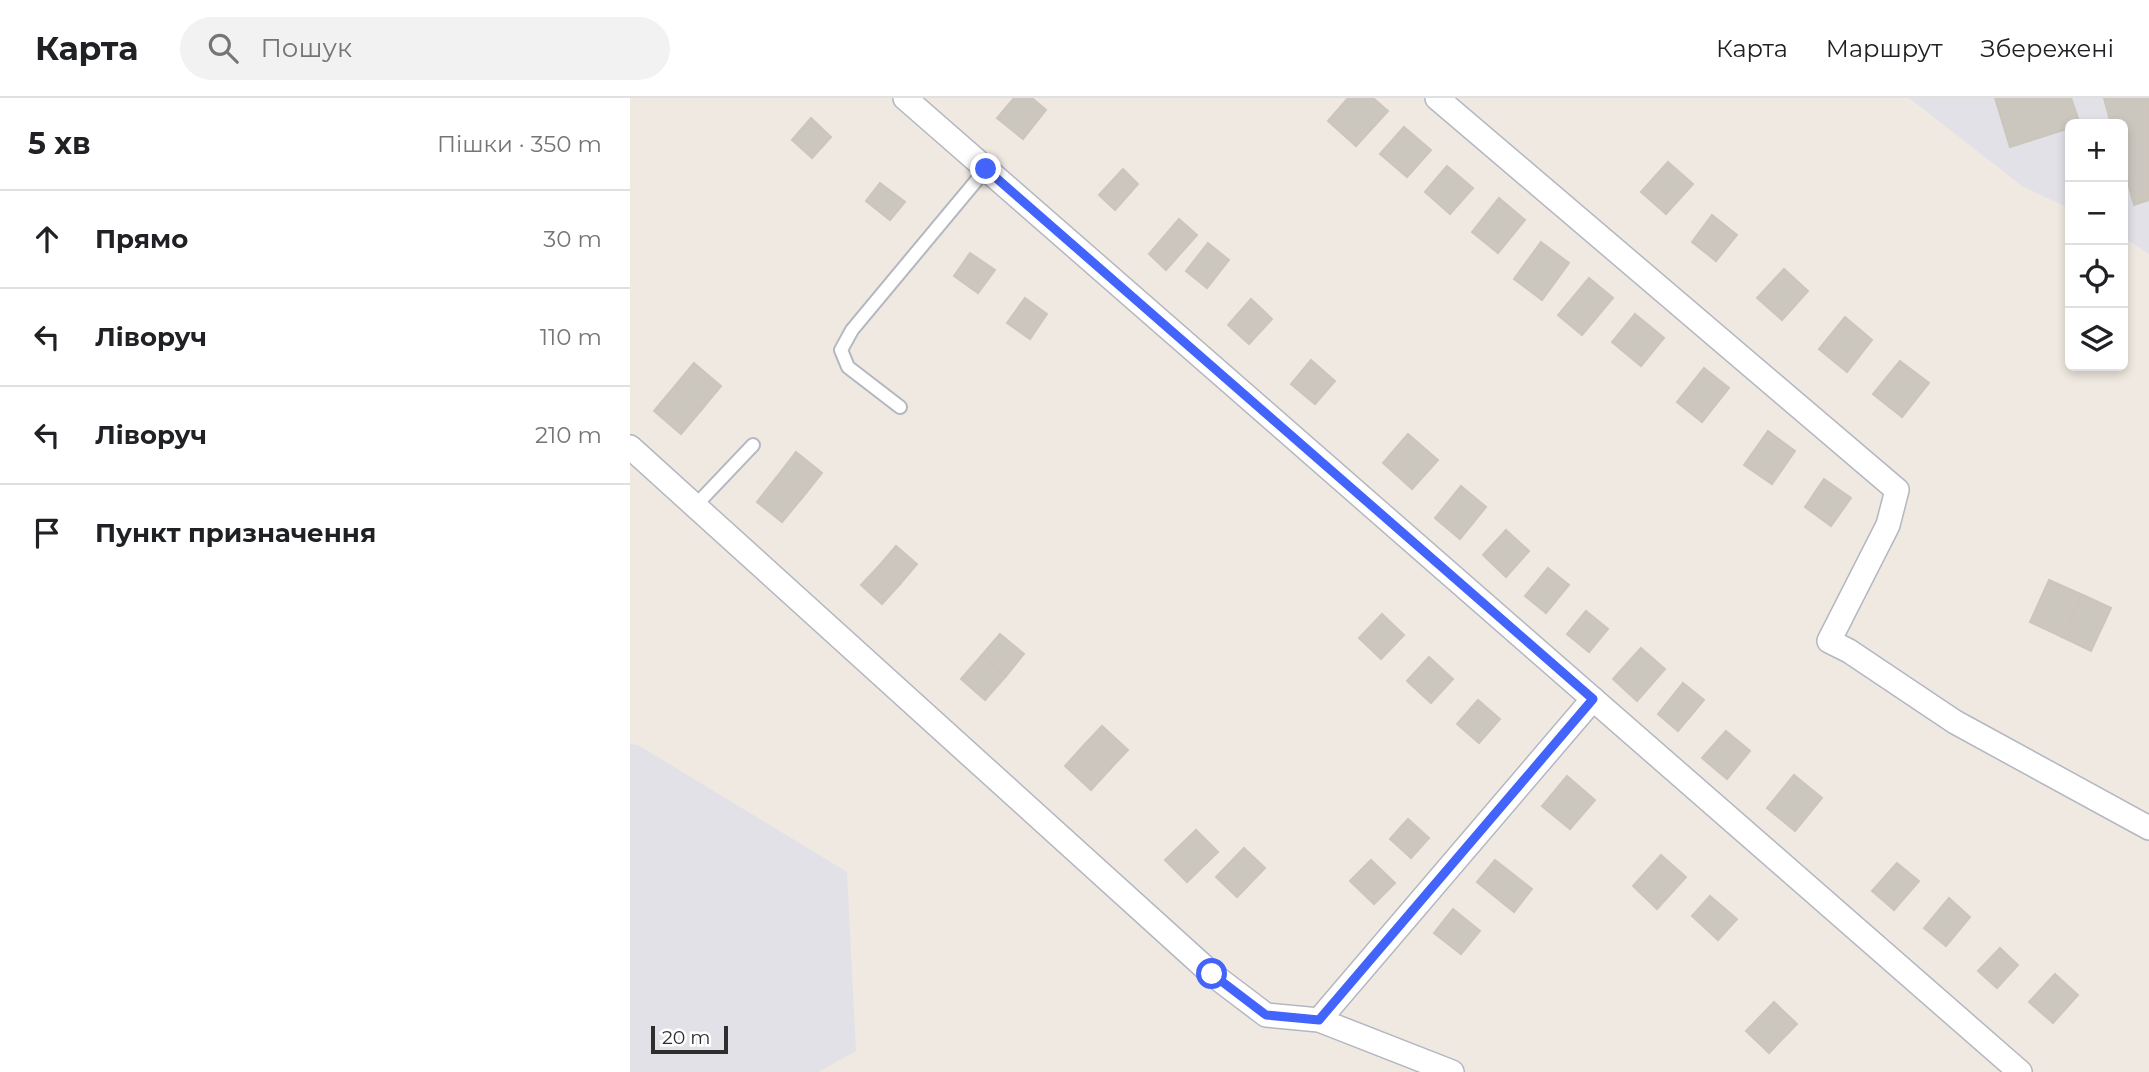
<!DOCTYPE html>
<html lang="uk">
<meta charset="utf-8">
<style>
body{margin:0;font-family:Montserrat,sans-serif;background:#f2f2f2;color:#202124}
.controls{position:absolute;right:21px;top:21px;display:grid;overflow:hidden;border-radius:10px;box-shadow:0 4px 10px #0003}
.controls button{width:63px;height:63px;display:grid;place-items:center;padding:0;border:0;border-bottom:2px solid #e0e0e0;background:#fff;color:#202124;font:35px sans-serif}
.scale{position:absolute;left:21px;bottom:18px;width:77px;box-sizing:border-box;padding-left:7px;border:4px solid #2e2e2e;border-top:0;font-size:19px;line-height:24px;white-space:nowrap;color:#2e2e2e;-webkit-text-stroke:5px #fff;paint-order:stroke}
.stop{position:absolute;width:21px;height:21px;margin:-16px;border:5px solid #4264fb;border-radius:50%;background:#fff}
.stop.end{background:#4264fb;border-color:#fff;box-shadow:0 2px 7px #0008}
.list{margin:0;padding:0;list-style:none}
h2{display:flex;justify-content:space-between;align-items:center;height:91px;margin:0;padding:0 28px;font-size:30px}
h2 small{font-size:23px;font-weight:400;color:#757577}
.list li{display:grid;grid-template-columns:46px 1fr auto;gap:21px;align-items:center;box-sizing:border-box;height:98px;padding:0 28px;border-top:2px solid #e0e0e0}
.list b{display:block;font-size:26px;white-space:nowrap}
.list em{font-size:23px;font-style:normal;color:#757577}
.icon{flex:none;width:38px;height:38px;fill:none;stroke:currentColor;stroke-width:2;stroke-linecap:round;stroke-linejoin:round}
.map{position:relative;flex:none;width:1519px;height:974px;overflow:hidden}
header{display:flex;align-items:center;gap:42px;box-sizing:border-box;height:98px;padding:0 35px;background:#fff;border-bottom:2px solid #e0e0e0}
header strong{font-size:33px}
nav{display:flex;gap:38px;margin-inline-start:auto;font-size:24px}
.search{width:490px;height:63px;background:#f2f2f2;display:flex;align-items:center;gap:18px;box-sizing:border-box;padding:0 24px;border-radius:38px;color:#757577;font-size:26px}
main{display:flex}
aside{flex:1;background:#fff}
.map>svg:first-child{display:block}
</style>
<header>
<strong>Карта</strong>
<div class="search"><svg class="icon" aria-label="search" viewBox="0 0 24 24"><circle cx="10" cy="10" r="6"/><path d="M15 15l6 6"/></svg>Пошук</div>
<nav><a>Карта</a><a>Маршрут</a><a>Збережені</a></nav>
</header>
<main>
<aside>
<h2>5 хв<small>Пішки · 350 m</small></h2>
<ul class="list">
<li><svg class="icon" aria-label="ahead" viewBox="0 0 24 24"><path d="M12 20V5M6 11l6-6 6 6"/></svg><div><b>Прямо</b></div><em>30 m</em></li>
<li><svg class="icon" aria-label="left" viewBox="0 0 24 24"><path d="M17 20v-9H6M10 6l-5 5 5 5"/></svg><div><b>Ліворуч</b></div><em>110 m</em></li>
<li><svg class="icon" aria-label="left" viewBox="0 0 24 24"><path d="M17 20v-9H6M10 6l-5 5 5 5"/></svg><div><b>Ліворуч</b></div><em>210 m</em></li>
<li><svg class="icon" aria-label="arrive" viewBox="0 0 24 24"><path d="M6 21V4h12l-3 4 3 4H6"/></svg><div><b>Пункт призначення</b></div></li>
</ul>
</aside>
<div class="map">
<svg width="1519" height="974" viewBox="0 0 1519 974">
<rect width="100%" height="100%" fill="#efe9e1"/>
<!-- industrial -->
<g fill="#e3e1e8">
<path d="M1279 0H1519V156L1493 139V26H1440V111L1392 88Z"/>
<path d="M0 646 8 647 217 774 226 953 188 974H0Z"/>
</g>
<!-- building -->
<g fill="#cbc7bf" stroke="#cbc5ba" stroke-width="2">
<path d="M384 0H402L416 12 393 41 367 20Z"/>
<path d="M718 0H743L758 13 726 48 698 23Z"/>
<path d="M1365 0H1441L1450 26H1440V30L1380 49Z"/>
<path d="M1474 0H1519V102L1504 107 1493 66V26H1481Z"/>
<path d="M181 20 201 39 182 60 162 42Z"/>
<path d="M774 29 801 52 777 79 750 56Z"/>
<path d="M1038 64 1063 86 1036 116 1011 94Z"/>
<path d="M817 68 843 90 820 116 795 94Z"/>
<path d="M493 71 508 86 485 112 469 97Z"/>
<path d="M250 85 275 104 260 122 236 103Z"/>
<path d="M869 100 895 122 868 155 842 134Z"/>
<path d="M1082 117 1107 137 1086 163 1062 144Z"/>
<path d="M549 121 567 137 536 172 519 156Z"/>
<path d="M911 144 939 165 912 202 884 181Z"/>
<path d="M578 145 599 162 577 190 556 173Z"/>
<path d="M340 155 365 172 348 195 324 178Z"/>
<path d="M1154 171 1178 193 1152 222 1127 200Z"/>
<path d="M959 180 983 200 952 237 928 217Z"/>
<path d="M395 200 417 216 400 241 377 225Z"/>
<path d="M621 201 642 221 619 246 598 227Z"/>
<path d="M1005 216 1034 240 1011 268 982 244Z"/>
<path d="M1215 219 1242 242 1217 274 1189 251Z"/>
<path d="M681 262 705 283 685 306 661 286Z"/>
<path d="M1270 263 1299 285 1272 319 1243 296Z"/>
<path d="M64 265 91 288 72 311 45 288Z"/>
<path d="M1074 270 1099 290 1072 324 1047 304Z"/>
<path d="M45 288 72 311 51 336 24 313Z"/>
<path d="M1138 333 1165 353 1142 386 1114 367Z"/>
<path d="M778 336 808 362 782 391 753 365Z"/>
<path d="M166 354 192 375 172 400 146 380Z"/>
<path d="M146 380 172 400 152 424 127 404Z"/>
<path d="M1194 381 1221 400 1201 428 1175 409Z"/>
<path d="M831 388 856 409 830 441 805 420Z"/>
<path d="M876 432 899 453 876 479 853 457Z"/>
<path d="M266 448 287 466 270 486 249 468Z"/>
<path d="M249 468 270 486 252 506 231 487Z"/>
<path d="M918 470 939 487 916 515 895 498Z"/>
<path d="M1419 482 1453 497 1432 539 1400 524Z"/>
<path d="M1453 497 1481 510 1461 553 1432 539Z"/>
<path d="M956 513 978 531 959 554 937 536Z"/>
<path d="M752 516 774 537 751 561 729 540Z"/>
<path d="M370 536 394 556 376 578 352 557Z"/>
<path d="M1011 550 1035 571 1007 603 983 581Z"/>
<path d="M352 557 376 578 355 602 331 581Z"/>
<path d="M799 559 823 581 801 605 777 583Z"/>
<path d="M1053 585 1074 602 1048 633 1028 616Z"/>
<path d="M848 602 870 621 849 645 827 626Z"/>
<path d="M472 628 498 652 481 670 455 646Z"/>
<path d="M1096 633 1120 653 1097 681 1072 660Z"/>
<path d="M455 646 481 670 461 692 435 668Z"/>
<path d="M1164 677 1192 700 1165 733 1137 710Z"/>
<path d="M937 678 965 702 940 731 912 708Z"/>
<path d="M778 721 799 740 781 760 760 741Z"/>
<path d="M566 732 588 754 557 784 535 762Z"/>
<path d="M614 750 635 770 607 799 586 779Z"/>
<path d="M1031 757 1056 779 1027 811 1003 788Z"/>
<path d="M741 762 765 785 744 806 720 783Z"/>
<path d="M865 762 902 791 884 814 847 784Z"/>
<path d="M1267 765 1289 783 1264 812 1242 793Z"/>
<path d="M1080 798 1107 821 1088 842 1062 818Z"/>
<path d="M1319 800 1340 819 1316 848 1294 830Z"/>
<path d="M823 811 850 833 831 856 804 835Z"/>
<path d="M1370 850 1388 867 1367 890 1348 873Z"/>
<path d="M1425 876 1448 897 1423 925 1399 904Z"/>
<path d="M1144 904 1167 926 1139 955 1116 933Z"/>
</g>
<g fill="none" stroke-linecap="round" stroke-linejoin="round">
<defs>
<g id="lane">
<path d="M270 309 218 269 211 252 222 232 356 71"/>
<path d="M66 407 123 347"/>
</g>
<g id="street">
<path d="M275 0 1390 974"/>
<path d="M807 0 1267 392 1258 427 1199 543 1219 553 1325 624 1519 730"/>
<path d="M0 349 582 876 636 917 689 922 822 974"/>
<path d="M689 922 963 601"/>
</g>
</defs>
<!-- lane casing -->
<use href="#lane" stroke="#b4b7c1" stroke-width="16"/>
<!-- street casing -->
<use href="#street" stroke="#b4b7c1" stroke-width="26"/>
<!-- lane -->
<use href="#lane" stroke="#fff" stroke-width="12"/>
<!-- street -->
<use href="#street" stroke="#fff" stroke-width="23"/>
</g>
<g fill="none" stroke-linecap="round" stroke-linejoin="round">
<!-- route -->
<path stroke="#4264fb" stroke-width="9" d="M356 71 963 601 689 922 636 917 582 876"/>
</g>
</svg>
<div class="controls">
<button>+</button>
<button>−</button>
<button><svg class="icon" aria-label="locate" viewBox="0 0 24 24"><circle cx="12" cy="12" r="6"/><path d="M12 2v4M12 18v4M2 12h4M18 12h4"/></svg></button>
<button><svg class="icon" aria-label="layers" viewBox="0 0 24 24"><path d="M12 4l9 5-9 5-9-5zM3 14l9 5 9-5"/></svg></button>
</div>
<div class="scale">20 m</div>
<div class="stop" style="left:582px;top:876px"></div>
<div class="stop end" style="left:356px;top:71px"></div>
</div>
</main>
